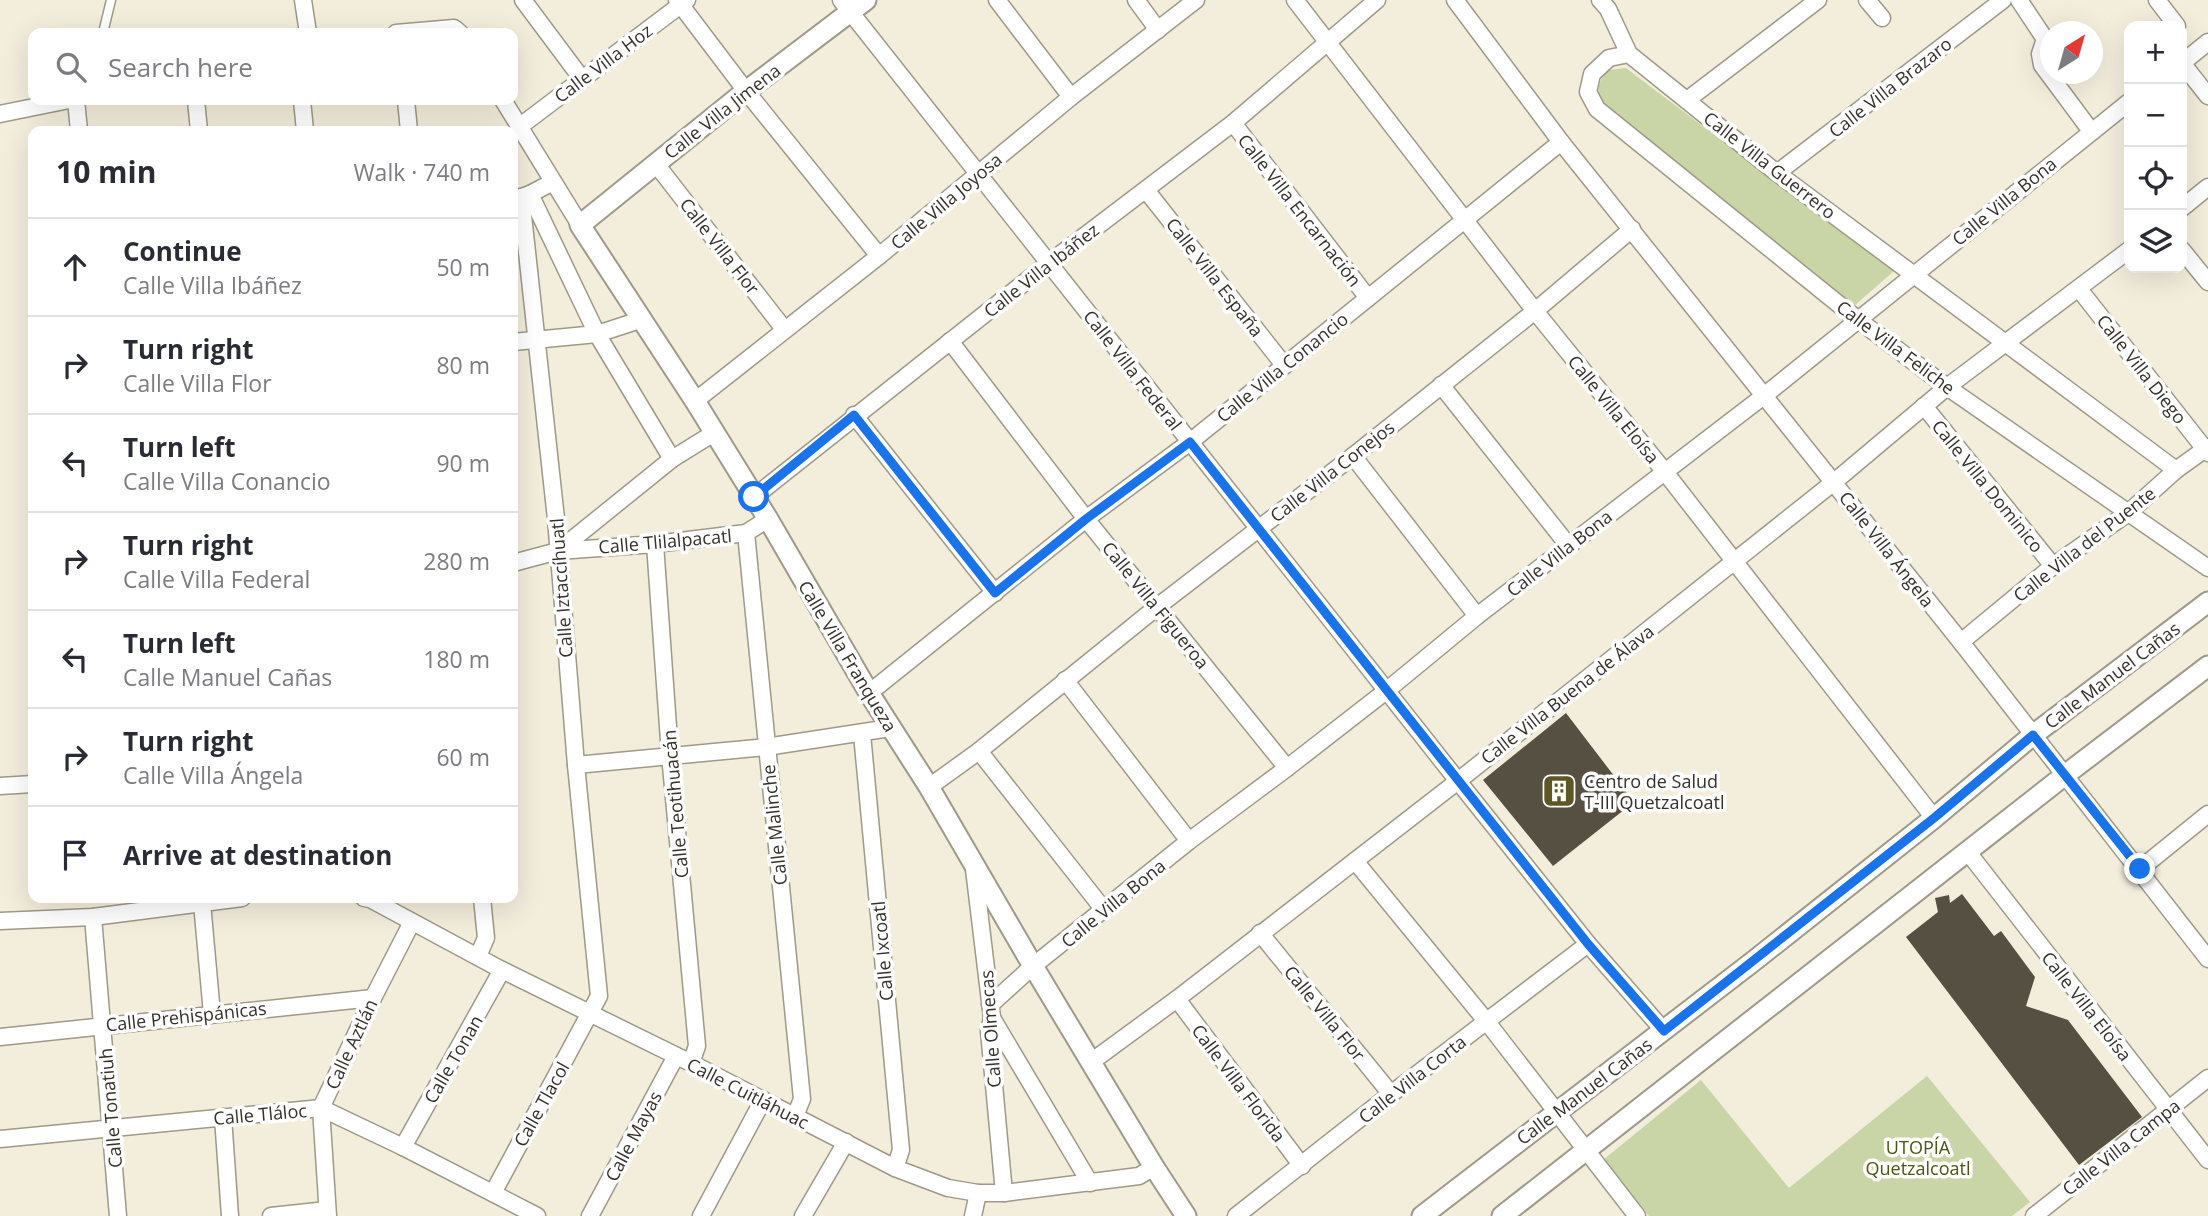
<!DOCTYPE html>
<meta charset="utf-8">
<style>
body{margin:0;font-family:"Open Sans",sans-serif;background:#f7f7f7;color:#2b2b33}
.controls{position:absolute;right:21px;top:21px;display:grid;overflow:hidden;border-radius:14px;box-shadow:0 7px 28px #0002}
.controls button{width:63px;height:63px;display:grid;place-items:center;padding:0;border:0;border-bottom:2px solid #e1e1e2;background:#fff;color:#2b2b33;font:35px sans-serif}
.compass{position:absolute;left:2040px;top:21px;width:63px;height:63px;border-radius:50%;background:#fff;box-shadow:0 7px 28px #0002;rotate:37deg}
.stop{position:absolute;width:21px;height:21px;margin:-16px;border:5px solid #1a73e8;border-radius:50%;background:#fff}
.stop.end{background:#1a73e8;border-color:#fff;box-shadow:0 2px 7px #0008}
.list{margin:0;padding:0;list-style:none}
h2{display:flex;justify-content:space-between;align-items:center;height:91px;margin:0;padding:0 28px;font-size:30px}
h2 small{font-size:23px;font-weight:400;color:#7c7c81}
.list li{display:grid;grid-template-columns:46px 1fr auto;gap:21px;align-items:center;box-sizing:border-box;height:98px;padding:0 28px;border-top:2px solid #e1e1e2}
.list b{display:block;font-size:26px;white-space:nowrap}
.list p{margin:0;font-size:23px;white-space:nowrap;color:#7c7c81}
.list em{font-size:23px;font-style:normal;color:#7c7c81}
.icon{flex:none;width:38px;height:38px;fill:none;stroke:currentColor;stroke-width:2;stroke-linecap:round;stroke-linejoin:round}
.map{position:relative;flex:none;width:2208px;height:1216px;overflow:hidden}
.search{position:absolute;background:#fff;box-shadow:0 7px 28px #0002;left:28px;top:28px;width:490px;height:77px;display:flex;align-items:center;gap:18px;box-sizing:border-box;padding:0 24px;border-radius:14px;color:#7c7c81;font-size:26px}
.panel{position:absolute;background:#fff;box-shadow:0 7px 28px #0002;left:28px;top:126px;width:490px;height:777px;border-radius:14px}
.map>svg:first-child{display:block}
</style>
<div class="map">
<svg width="2208" height="1216" viewBox="0 0 2208 1216">
<rect width="100%" height="100%" fill="#f3eddc"/>
<!-- green -->
<g fill="#c9d4a7">
<path d="M1626 68 1894 271 1854 306 1603 106C1596 90 1597 82 1609 70Z"/>
<path d="M1927 1076 2030 1202 2012 1216H1649L1603 1160 1701 1080 1789 1188Z"/>
</g>
<!-- building -->
<g fill="#555041">
<path d="M1566 713 1634 802 1553 866 1483 780Z"/>
<path d="M1962 894 1994 936 2001 931 2035 977 2026 1006 2068 1020 2142 1117 2079 1165 1906 937 1938 912 1935 898 1949 895 1950 903Z"/>
</g>
<g fill="none" stroke-linecap="round" stroke-linejoin="round">
<defs>
<path id="service" d="M103 33 111 0"/>
<g id="minor">
<path d="M303 0 308 33"/>
<path d="M523 0 582 79"/>
<path d="M677 0 746 91 879 256"/>
<path d="M841 0 1458 781 1588 944 1664 1031"/>
<path d="M997 0 1071 97"/>
<path d="M1136 0 1158 30"/>
<path d="M1295 0 1535 311 1665 472 1934 818"/>
<path d="M1455 0 1561 142 1961 642 2208 959"/>
<path d="M1600 0 1608 9 1629 54 1777 173 2176 470"/>
<path d="M1867 0 1882 18"/>
<path d="M2019 0 2045 39 2040 54 2042 65 2091 131"/>
<path d="M2157 0 2177 26"/>
<path d="M396 33 454 28 460 33"/>
<path d="M1629 54 1609 58 1592 74 1588 92 1597 109 1857 319 1947 387 2208 568"/>
<path d="M2182 63 2208 96"/>
<path d="M2182 63 2208 42"/>
<path d="M76 100 79 131"/>
<path d="M196 100 199 131"/>
<path d="M302 100 305 131"/>
<path d="M406 100 409 131"/>
<path d="M503 100 580 225"/>
<path d="M1687 100 1818 0"/>
<path d="M0 114 69 100"/>
<path d="M1233 123 1368 298"/>
<path d="M519 127 687 0"/>
<path d="M656 164 784 329"/>
<path d="M1777 173 2003 0"/>
<path d="M1146 190 1284 365"/>
<path d="M530 194 597 334 672 459"/>
<path d="M2182 208 2208 187"/>
<path d="M2182 250 2208 282"/>
<path d="M2079 289 2208 453"/>
<path d="M950 341 1086 519 1287 768"/>
<path d="M513 342 597 334 640 320"/>
<path d="M1441 385 1568 545"/>
<path d="M695 401 879 256 1071 97 1196 0"/>
<path d="M1924 406 2053 566"/>
<path d="M854 415 995 593"/>
<path d="M1353 456 1477 616"/>
<path d="M754 497 1049 263 1233 123 1377 0"/>
<path d="M746 533 802 1099 795 1116"/>
<path d="M655 544 670 755 697 1046 691 1063"/>
<path d="M558 551 672 459 714 433"/>
<path d="M513 563 558 551 655 544 746 533 768 519"/>
<path d="M1961 642 2053 566 2128 513 2176 470 2208 447"/>
<path d="M1065 680 1189 841"/>
<path d="M869 693 1086 519 1190 442 1561 142"/>
<path d="M862 734 901 1150 895 1168"/>
<path d="M979 751 1104 910"/>
<path d="M576 765 766 747 890 728"/>
<path d="M0 786 33 784"/>
<path d="M929 787 979 751 1157 607 1353 456 1535 311 1632 229"/>
<path d="M1967 851 2208 1160"/>
<path d="M1355 861 1487 1022 1637 1216"/>
<path d="M974 869 992 1018 989 1031 1004 1193"/>
<path d="M2140 869 2208 814"/>
<path d="M364 898 370 899 502 970 691 1063 895 1168 948 1188 978 1193H1004L1139 1176 1154 1167"/>
<path d="M202 903 212 1014"/>
<path d="M93 917 118 1216"/>
<path d="M0 921 93 917 242 898"/>
<path d="M1260 933 1391 1094"/>
<path d="M478 956 486 938 482 898"/>
<path d="M1177 999 1302 1166"/>
<path d="M990 1005 1033 966 1189 841 1287 768 1386 691 1477 616 1765 395 2129 102"/>
<path d="M992 1018 1090 1183"/>
<path d="M0 1037 373 998"/>
<path d="M1091 1062 1177 999 1458 781 1834 482 1947 387 2129 250"/>
<path d="M223 1117 230 1216"/>
<path d="M0 1139 321 1108 403 1147 537 1216"/>
<path d="M403 1147 502 970"/>
<path d="M493 1193 599 996 576 765 556 519 521 197 530 194 553 182"/>
<path d="M271 1216 327 1210"/>
<path d="M328 1216 321 1108 373 998 412 922"/>
<path d="M590 1216 676 1056"/>
<path d="M701 1216 763 1100"/>
<path d="M803 1216 846 1142"/>
<path d="M973 1216 978 1193"/>
<path d="M1236 1216 1391 1094 1588 944"/>
<path d="M2034 1216 2208 1078"/>
</g>
<g id="tertiary">
<path d="M866 0 746 91 580 225 695 401 768 519 869 693 929 787 1033 966 1154 1167 1186 1216"/>
<path d="M1422 1216 1755 960 1934 818 2033 735 2208 602"/>
<path d="M1502 1216 2065 775 2208 666"/>
</g>
</defs>
<!-- service casing -->
<use href="#service" stroke="#9e9988" stroke-width="11"/>
<!-- minor casing -->
<use href="#minor" stroke="#9e9988" stroke-width="19"/>
<!-- tertiary casing -->
<use href="#tertiary" stroke="#9e9988" stroke-width="23"/>
<!-- service -->
<use href="#service" stroke="#fff" stroke-width="8"/>
<!-- minor -->
<use href="#minor" stroke="#fff" stroke-width="16"/>
<!-- tertiary -->
<use href="#tertiary" stroke="#fff" stroke-width="19"/>
</g>
<g fill="none" stroke-linecap="round" stroke-linejoin="round">
<!-- route -->
<path stroke="#1a73e8" stroke-width="9" d="M754 497 854 415 995 593 1086 519 1190 442 1588 944 1664 1031 1934 818 2033 735 2140 869"/>
</g>
<!-- icons -->
<defs>
<symbol id="building-square" viewBox="-11 -11 22 22"><rect x="-9" y="-9" width="18" height="18" rx="4" fill="#5e5723" stroke="#fff"/><path d="M-4-6H4V6H1V3H-1V6H-4ZM-2.5-4.3h1.7v1.8h-1.7ZM.8-4.3h1.7v1.8H.8ZM-2.5-1h1.7V.8h-1.7ZM.8-1h1.7V.8H.8Z" fill="#fff"/></symbol>
</defs>
<g fill-rule="evenodd">
<use href="#building-square" x="1540" y="772" width="38" height="38"/>
</g>
<g text-anchor="middle" dominant-baseline="central" stroke-width="7" stroke-linejoin="round" paint-order="stroke">
<!-- street labels -->
<g font-size="18" fill="#33312a" stroke="#fff">
<text transform="translate(603 63) rotate(-37)">Calle Villa Hoz</text>
<text transform="translate(1890 87) rotate(-38)">Calle Villa Brazaro</text>
<text transform="translate(722 111) rotate(-38)">Calle Villa Jimena</text>
<text transform="translate(1770 165) rotate(38)">Calle Villa Guerrero</text>
<text transform="translate(946 201) rotate(-40)">Calle Villa Joyosa</text>
<text transform="translate(2004 201) rotate(-39)">Calle Villa Bona</text>
<text transform="translate(1300 210) rotate(52)">Calle Villa Encarnación</text>
<text transform="translate(720 246) rotate(52)">Calle Villa Flor</text>
<text transform="translate(1041 270) rotate(-38)">Calle Villa Ibáñez</text>
<text transform="translate(1215 277) rotate(52)">Calle Villa España</text>
<text transform="translate(1896 347) rotate(37)">Calle Villa Feliche</text>
<text transform="translate(1282 367) rotate(-39)">Calle Villa Conancio</text>
<text transform="translate(2142 369) rotate(52)">Calle Villa Diego</text>
<text transform="translate(1133 370) rotate(52)">Calle Villa Federal</text>
<text transform="translate(1614 409) rotate(51)">Calle Villa Eloísa</text>
<text transform="translate(1332 471) rotate(-38)">Calle Villa Conejos</text>
<text transform="translate(1988 486) rotate(51)">Calle Villa Dominico</text>
<text transform="translate(665 541) rotate(-5)">Calle Tlilalpacatl</text>
<text transform="translate(2084 544) rotate(-38)">Calle Villa del Puente</text>
<text transform="translate(1887 549) rotate(52)">Calle Villa Ángela</text>
<text transform="translate(1559 553) rotate(-38)">Calle Villa Bona</text>
<text transform="translate(561 588) rotate(-94)">Calle Iztaccíhuatl</text>
<text transform="translate(1156 605) rotate(51)">Calle Villa Figueroa</text>
<text transform="translate(848 656) rotate(59)">Calle Villa Franqueza</text>
<text transform="translate(2112 675) rotate(-37)">Calle Manuel Cañas</text>
<text transform="translate(1567 694) rotate(-38)">Calle Villa Buena de Álava</text>
<text transform="translate(675 804) rotate(-95)">Calle Teotihuacán</text>
<text transform="translate(774 825) rotate(-96)">Calle Malinche</text>
<text transform="translate(1113 903) rotate(-39)">Calle Villa Bona</text>
<text transform="translate(882 951) rotate(-95)">Calle Ixcoatl</text>
<text transform="translate(2087 1006) rotate(52)">Calle Villa Eloísa</text>
<text transform="translate(1325 1013) rotate(51)">Calle Villa Flor</text>
<text transform="translate(186 1016) rotate(-6)">Calle Prehispánicas</text>
<text transform="translate(990 1029) rotate(-94)">Calle Olmecas</text>
<text transform="translate(351 1044) rotate(-65)">Calle Aztlán</text>
<text transform="translate(453 1059) rotate(-60)">Calle Tonan</text>
<text transform="translate(1412 1079) rotate(-38)">Calle Villa Corta</text>
<text transform="translate(1239 1083) rotate(53)">Calle Villa Florida</text>
<text transform="translate(1584 1091) rotate(-37)">Calle Manuel Cañas</text>
<text transform="translate(748 1093) rotate(27)">Calle Cuitláhuac</text>
<text transform="translate(541 1104) rotate(-61)">Calle Tlacol</text>
<text transform="translate(110 1108) rotate(-95)">Calle Tonatiuh</text>
<text transform="translate(260 1114) rotate(-5)">Calle Tláloc</text>
<text transform="translate(633 1136) rotate(-62)">Calle Mayas</text>
<text transform="translate(2121 1147) rotate(-38)">Calle Villa Campa</text>
</g>
<!-- poi labels -->
<g font-size="18" fill="#33312a" stroke="#fff" text-anchor="start">
<text x="1584" y="781">Centro de Salud<tspan x="1584" dy="21">T-III Quetzalcoatl</tspan></text>
</g>
<!-- park labels -->
<g font-size="18" fill="#4a5613" stroke="#fff">
<text x="1918" y="1147">UTOPÍA<tspan x="1918" dy="21">Quetzalcoatl</tspan></text>
</g>
</g>
</svg>
<div class="controls">
<button>+</button>
<button>−</button>
<button><svg class="icon" aria-label="locate" viewBox="0 0 24 24"><circle cx="12" cy="12" r="6"/><path d="M12 2v4M12 18v4M2 12h4M18 12h4"/></svg></button>
<button><svg class="icon" aria-label="layers" viewBox="0 0 24 24"><path d="M12 4l9 5-9 5-9-5zM3 14l9 5 9-5"/></svg></button>
</div>
<svg class="compass" viewBox="-18 -18 36 36"><path d="M0-13l5 13h-10z" fill="#e53935"/><path d="M0 13l5-13h-10z" fill="#7c7c81"/></svg>
<div class="stop" style="left:754px;top:497px"></div>
<div class="stop end" style="left:2140px;top:869px"></div>
<div class="search"><svg class="icon" aria-label="search" viewBox="0 0 24 24"><circle cx="10" cy="10" r="6"/><path d="M15 15l6 6"/></svg>Search here</div>
<section class="panel">
<h2>10 min<small>Walk · 740 m</small></h2>
<ul class="list">
<li><svg class="icon" aria-label="ahead" viewBox="0 0 24 24"><path d="M12 20V5M6 11l6-6 6 6"/></svg><div><b>Continue</b><p>Calle Villa Ibáñez</p></div><em>50 m</em></li>
<li><svg class="icon" aria-label="right" viewBox="0 0 24 24"><path d="M7 20v-9h11M14 6l5 5-5 5"/></svg><div><b>Turn right</b><p>Calle Villa Flor</p></div><em>80 m</em></li>
<li><svg class="icon" aria-label="left" viewBox="0 0 24 24"><path d="M17 20v-9H6M10 6l-5 5 5 5"/></svg><div><b>Turn left</b><p>Calle Villa Conancio</p></div><em>90 m</em></li>
<li><svg class="icon" aria-label="right" viewBox="0 0 24 24"><path d="M7 20v-9h11M14 6l5 5-5 5"/></svg><div><b>Turn right</b><p>Calle Villa Federal</p></div><em>280 m</em></li>
<li><svg class="icon" aria-label="left" viewBox="0 0 24 24"><path d="M17 20v-9H6M10 6l-5 5 5 5"/></svg><div><b>Turn left</b><p>Calle Manuel Cañas</p></div><em>180 m</em></li>
<li><svg class="icon" aria-label="right" viewBox="0 0 24 24"><path d="M7 20v-9h11M14 6l5 5-5 5"/></svg><div><b>Turn right</b><p>Calle Villa Ángela</p></div><em>60 m</em></li>
<li><svg class="icon" aria-label="arrive" viewBox="0 0 24 24"><path d="M6 21V4h12l-3 4 3 4H6"/></svg><div><b>Arrive at destination</b></div></li>
</ul>
</section>
</div>
